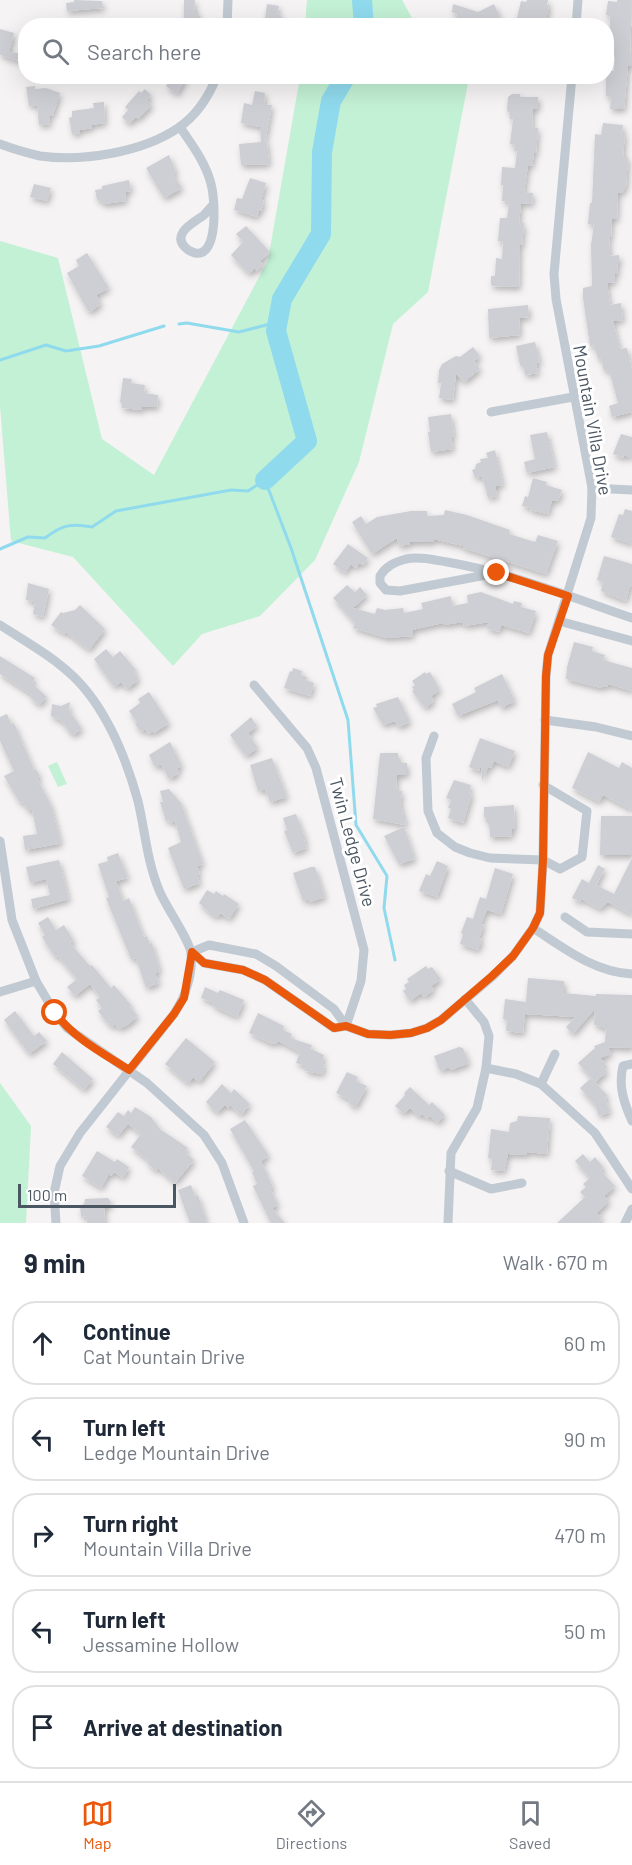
<!DOCTYPE html>
<meta charset="utf-8">
<style>
body{margin:0;font-family:Barlow,sans-serif;background:#f6f6f7;color:#1f2937}
.scale{position:absolute;left:18px;bottom:15px;width:158px;box-sizing:border-box;padding-left:6px;border:3px solid #4a5661;border-top:0;font-size:16px;line-height:21px;white-space:nowrap;color:#4a5661;-webkit-text-stroke:4px #fff;paint-order:stroke}
.stop{position:absolute;width:18px;height:18px;margin:-14px;border:4px solid #ea580c;border-radius:50%;background:#fff}
.stop.end{background:#ea580c;border-color:#fff;box-shadow:0 2px 6px #0008}
.list{margin:0;padding:0;list-style:none}
h2{display:flex;justify-content:space-between;align-items:center;height:78px;margin:0;padding:0 24px;font-size:26px}
h2 small{font-size:20px;font-weight:400;color:#747a83}
.list li{display:grid;grid-template-columns:39px 1fr auto;gap:18px;align-items:center;box-sizing:border-box;height:84px;margin:0 12px 12px;padding:0 12px;border:2px solid #e0e1e3;border-radius:24px}
.list b{display:block;font-size:22px;white-space:nowrap}
.list p{margin:0;font-size:20px;white-space:nowrap;color:#747a83}
.list em{font-size:20px;font-style:normal;color:#747a83}
.icon{flex:none;width:33px;height:33px;fill:none;stroke:currentColor;stroke-width:2;stroke-linecap:round;stroke-linejoin:round}
.map{position:relative;flex:none;width:632px;height:1223px;overflow:hidden}
.search{position:absolute;background:#fff;box-shadow:0 6px 24px #0002;left:18px;right:18px;top:18px;height:66px;display:flex;align-items:center;gap:15px;box-sizing:border-box;padding:0 21px;border-radius:24px;color:#747a83;font-size:22px}
.sheet{height:558px;background:#fff}
nav{display:flex;justify-content:space-around;align-items:center;box-sizing:border-box;height:84px;border-top:2px solid #e0e1e3;background:#fff;font-size:16px;color:#747a83}
nav a{display:grid;justify-items:center;gap:3px}
nav .on{color:#ea580c}
.map>svg:first-child{display:block}
</style>
<div class="map">
<svg width="632" height="1223" viewBox="0 0 632 1223">
<defs>
<filter id="shadow"><feDropShadow dx="2" dy="3.5" stdDeviation="3" flood-color="#0004"/></filter>
</defs>
<rect width="100%" height="100%" fill="#f5f3f3"/>
<!-- green -->
<g fill="#c3f1d5">
<path d="M307 0H402L416 25H305Z"/>
<path d="M453 76 468 83 428 292 393 324 359 462 315 560 260 616 202 634 173 666 73 557 11 541 0 406V241L58 258 102 439 154 475 268 260 300 77Z"/>
<path d="M57 762 67 784 58 787 48 766Z"/>
<path d="M0 1083 31 1126 26 1223H0Z"/>
</g>
<g fill="none" stroke-linecap="round" stroke-linejoin="round">
<!-- stream -->
<g stroke="#90daee" stroke-width="3">
<path d="M179 324 187 323 239 332 278 322"/>
<path d="M0 360 46 345 66 351 99 346 164 326"/>
<path d="M0 549 28 537 45 538C62 525 71 523 92 527L116 511 231 490 248 491 265 480 291 548 348 720 356 825 387 876 384 908 395 960"/>
</g>
<!-- river -->
<g stroke="#90daee" stroke-width="20">
<path d="M362 0 364 26"/>
<path d="M265 480 307 441 276 331 282 299 321 234 322 152 331 101 346 76"/>
</g>
</g>
<!-- building -->
<g fill="#cdcfd5" filter="url(#shadow)">
<path d="M74 0 102 1 103 8 67 11 66 3 74 2Z"/>
<path d="M184 0H195L194 11H198V26H184Z"/>
<path d="M527 0H548L547 5H549L546 20 550 26H536L517 18 521 1 526 2Z"/>
<path d="M617 0H632L630 54H632V66H628L624 109H610L611 97 606 96V73L608 70 614 71 615 54H609L610 16 606 15 608 1 617 2Z"/>
<path d="M267 4 279 6 277 13 281 16 280 26H264Z"/>
<path d="M453 4 478 12 494 4 499 15 495 26H460L455 23 457 14 452 12Z"/>
<path d="M0 29 14 33 9 52 26 54V63L0 55Z"/>
<path d="M173 76H187L177 94 166 86Z"/>
<path d="M35 86V89L46 88 60 93 53 115 49 116 50 124 39 125 37 105 29 106 26 87Z"/>
<path d="M145 89 151 95 147 100 152 105 138 119 136 117 129 124 122 117 128 110 125 107 139 91 141 93Z"/>
<path d="M255 91 265 93 264 104 272 105 265 142H267L269 164 241 165 239 144 261 142 260 127 241 123 244 103 252 105Z"/>
<path d="M512 94H520V97H538V109H533L532 127 538 128 536 153H534L532 166 528 165 524 192 533 193 532 204 521 203 519 223H524L522 245H520L519 287 492 286 491 284V276H495L496 258 502 259 503 242 498 241 500 218H507L509 202 502 201 503 185H501L502 167 515 168 517 151H514L515 145 510 144 513 119H510V113L507 111 508 97Z"/>
<path d="M104 102 105 123 91 125 92 128 80 130V133L72 134 69 118 72 117V111L94 108 93 103Z"/>
<path d="M603 123 623 125 622 133H625L623 157H628L626 186 622 193 618 192 617 219H612L611 237H609L610 256 619 255 620 263H617L618 274H614L615 282 607 283 610 305 621 303 623 320 613 321 620 349 627 348 632 369V412L612 417 609 406 618 403 609 370 604 371 601 358 598 359 594 345 590 346 583 298V288L592 286 591 245 594 224H588L590 203H592L595 134 601 135Z"/>
<path d="M169 155 176 172 173 174 182 188 164 198 146 168Z"/>
<path d="M250 178 266 183 261 200 264 201 261 211H259L257 217 234 210 237 198 242 199Z"/>
<path d="M129 180 131 191 125 192 126 201 104 204 100 200H97L95 190 102 189V186Z"/>
<path d="M34 184 51 188 47 201 30 197Z"/>
<path d="M246 226 270 252 260 261 263 265 257 271 255 268 249 274 231 255 243 242 236 234Z"/>
<path d="M87 253 109 288 96 295 101 304 90 312 88 311 67 273 79 266 76 260Z"/>
<path d="M528 305 529 317 519 318 520 335 489 338 488 309Z"/>
<path d="M535 342 540 362 536 363 538 373 525 375 523 365H520L516 346Z"/>
<path d="M473 347 480 356 474 361 480 369 464 382 456 374 453 400 439 398 441 383H438L439 370 442 364 456 356 460 357Z"/>
<path d="M123 378 132 379 131 383 145 385 144 393 158 395 157 407H142V410L122 408V403L120 402Z"/>
<path d="M451 414 454 436 451 437 453 449 431 452 428 432H430L428 417Z"/>
<path d="M547 432 555 467 527 473 524 462 535 459 530 435Z"/>
<path d="M621 434 632 437V458L624 455 623 458 613 454Z"/>
<path d="M495 450 503 485 495 486 497 496 488 498 482 476 475 478 472 470 475 469 476 464 481 462 480 459 488 458 486 453Z"/>
<path d="M533 478 547 482 546 485 562 490 558 501 552 500 548 514 530 510 531 508 522 506 525 496 528 497Z"/>
<path d="M625 509 632 511V544L611 537 619 514 623 515Z"/>
<path d="M445 510 467 515 510 530 509 534 535 542 538 535 558 541 546 574 463 548V546L434 539V542H410V544L399 546 397 538 372 554 352 522 361 516 366 524 377 517 411 511H427V516L444 515Z"/>
<path d="M348 544 368 558 363 565 359 563 356 568 351 564 345 573 333 564Z"/>
<path d="M604 556 632 564V587L630 586 626 601 601 591 603 582 597 580Z"/>
<path d="M28 583 49 589 43 617 33 614 35 602 26 600Z"/>
<path d="M347 585 355 592 360 587 367 595 353 608 375 614 377 608 385 610 403 608 404 613 423 609 421 603 451 596 452 606 468 603 467 595 481 592 513 604 514 601 522 603 521 607 536 611 529 633 501 625 499 632 486 628 489 622 464 626 463 622 443 625V623L412 630 413 636 387 638 353 628 355 623 333 598Z"/>
<path d="M80 605 105 629 89 650 66 632 64 634 51 625 61 612 63 613 75 610Z"/>
<path d="M574 642 593 647 592 651 605 655 603 660 632 668V691L608 684 607 687 602 686 601 688 566 679 567 667Z"/>
<path d="M106 649 113 657 120 651 136 670 134 672 139 679 127 689 121 682 114 687 94 659Z"/>
<path d="M0 656 35 678 32 683 47 697 39 705 30 697 32 695 0 674Z"/>
<path d="M293 668 302 671 301 675 307 677 306 680 314 683 310 696 284 688 290 671 292 672Z"/>
<path d="M425 672 426 674 430 672 440 690 431 696 434 701 425 708 412 691 414 690 412 687 415 685 412 681Z"/>
<path d="M502 674 515 701 501 708 498 700 458 716 452 704 476 692 474 688Z"/>
<path d="M149 692 169 723 154 733 153 731 148 734 145 729 141 732 135 724 137 722 129 711 140 703 138 699Z"/>
<path d="M398 697 410 722 398 727 395 721 383 725 373 708 377 707 376 704Z"/>
<path d="M70 702 69 710 82 729 73 735 68 730 62 721 51 716 52 704 61 706Z"/>
<path d="M7 714 11 724 14 723 34 770 36 769 40 776 37 778 51 805 61 842 58 844 25 850 23 836 37 834 32 809 28 811 23 802 20 803 4 776 14 771 0 741V717Z"/>
<path d="M251 717 257 726 248 733 258 748 246 756 230 735Z"/>
<path d="M480 738 515 751 508 767 494 761 491 768 488 767 482 781 481 765 479 771 469 767Z"/>
<path d="M170 742 182 766 177 768 179 773 169 779 161 764 155 767 149 755Z"/>
<path d="M588 752 619 768 622 762 632 768V810L603 795 599 802 572 788Z"/>
<path d="M380 753H398V760H400V763H407V775H397L396 790 402 791 400 806H403L402 816H406L405 825 373 819Z"/>
<path d="M272 758 287 797 270 802 265 789 258 791 250 765Z"/>
<path d="M454 780 471 785 469 793 472 794 463 823 448 818 451 809 448 808 451 800 446 798Z"/>
<path d="M169 789 181 803 203 864 197 866 200 874 197 875 200 883 184 889 168 848 181 842 175 821 170 823 169 820 166 821 160 802H163L160 791Z"/>
<path d="M514 805 515 829H512V836L490 837 489 822H486V817H484V807Z"/>
<path d="M296 814 306 840 304 841 307 848 293 853 284 831 287 830 283 818Z"/>
<path d="M601 816H632V855H600Z"/>
<path d="M404 827 415 859 399 864 384 836Z"/>
<path d="M118 853 128 878 116 881 123 901 129 898 144 937 147 936 150 944 152 943 160 971 155 973 159 983 146 988 136 958 131 959 106 898 109 897 98 864 108 861 107 857Z"/>
<path d="M632 858V915L608 902 600 909 581 899 580 902 572 898 582 879 589 883 598 865 605 869 596 885 614 894Z"/>
<path d="M59 860 69 899 33 909 31 899 50 895 46 879 30 883 26 867Z"/>
<path d="M437 861 448 866 437 897 419 891 426 874 430 876Z"/>
<path d="M311 867H315L325 897 310 902 309 899 303 901 293 873Z"/>
<path d="M495 868 513 874 501 914 487 910 481 924 484 925 479 938 482 939 478 950 460 944 463 934 461 933 467 917 473 919 480 897 486 899Z"/>
<path d="M207 890 214 894 216 891 223 896 224 894 239 904 229 919 220 913 218 917 212 915 199 903Z"/>
<path d="M48 917 56 930 64 925 74 941 70 943 90 966 92 965 111 988 114 985 132 1006 130 1007 138 1016 125 1027 124 1026 119 1029 115 1024 111 1027 98 1011 102 1008 96 1000 100 997 90 984 75 996 67 987 77 979 58 956 55 957 42 937 45 935 38 923Z"/>
<path d="M426 966 428 969 432 967 441 979 431 986 434 990 424 997 421 993 410 1001 403 991 406 989 404 985 409 982 407 979Z"/>
<path d="M528 978 564 981V993L596 996V994L632 995V1048L608 1047 611 1054 600 1058 606 1064 603 1067 607 1072 595 1082 578 1063 595 1048 594 1046 605 1042 606 1028 594 1025 595 1009 573 1034 566 1027 575 1017 525 1014 523 1033 506 1031 507 1020 503 1019 505 999 526 1002Z"/>
<path d="M205 987 218 993 220 990 244 1000 237 1017 213 1006 214 1003 201 998Z"/>
<path d="M15 1011 34 1036 39 1032 47 1041 29 1054 4 1020Z"/>
<path d="M258 1013 284 1026 283 1030 292 1034 290 1038 312 1045 311 1049 324 1055 322 1064 325 1065 322 1074 305 1071 306 1066 296 1063 300 1052 278 1041 276 1044 273 1043 272 1044 249 1033Z"/>
<path d="M186 1038 215 1062 199 1082 193 1077 188 1084 165 1064Z"/>
<path d="M459 1047 463 1048 469 1063 451 1070 449 1067 440 1071 434 1056Z"/>
<path d="M62 1052 93 1079 84 1090 53 1064Z"/>
<path d="M347 1072 358 1077 356 1081 367 1086 356 1107 348 1103 350 1100 336 1093Z"/>
<path d="M591 1078 608 1096 605 1098 610 1112 599 1116 595 1105 580 1088Z"/>
<path d="M222 1084 231 1093 234 1089 250 1104 241 1115 230 1105 228 1108 225 1105 217 1113 206 1102Z"/>
<path d="M410 1087 429 1105 432 1102 445 1115 437 1123 430 1116 427 1119 422 1114 419 1117 410 1108 404 1114 395 1106 405 1095 404 1093Z"/>
<path d="M135 1107 151 1117 160 1129 188 1148 185 1152 194 1160 175 1183 158 1168 156 1171 147 1163 149 1161 131 1147 141 1134 128 1124 118 1136 106 1127 118 1112 124 1116 128 1110 131 1113Z"/>
<path d="M518 1116 550 1118 547 1154 527 1152V1155L508 1154 504 1171 491 1170 492 1159 488 1158 491 1129 509 1132 510 1123 517 1121Z"/>
<path d="M245 1120 269 1156 261 1161 273 1187 270 1188 278 1205 272 1208 285 1223H271L253 1186 257 1184 252 1172 254 1171 230 1129Z"/>
<path d="M97 1151 115 1162 117 1159 129 1167 123 1178 114 1172 111 1176 109 1174 101 1188 82 1176Z"/>
<path d="M583 1154 590 1162 595 1157 604 1168 601 1171 615 1186 604 1196 609 1201 596 1214 602 1216 599 1223H557L585 1197 580 1192 586 1187 583 1184 590 1178 575 1161Z"/>
<path d="M191 1185 195 1196 198 1195 207 1223H190L178 1190Z"/>
<path d="M108 1198 111 1202 109 1207H104L105 1223H87L86 1216 81 1217 80 1206 84 1204 85 1199Z"/>
</g>
<g fill="none" stroke-linecap="round" stroke-linejoin="round">
<!-- street -->
<g stroke="#c1cad2" stroke-width="9">
<path d="M227 26 228 0"/>
<path d="M576 26 578 0"/>
<path d="M180 127C192 145 206 163 211 184 215 198 219 258 195 253 192 252 189 251 187 249 169 234 195 222 204 215 207 212 210 208 213 205"/>
<path d="M0 144C13 149 27 153 40 156 83 162 143 152 178 128 196 116 209 96 217 76"/>
<path d="M491 412 573 397"/>
<path d="M592 488 632 490"/>
<path d="M497 573 400 591 386 590 380 583V576C386 566 395 562 406 559 419 556 434 560 447 562 511 573 571 597 632 618"/>
<path d="M559 621 632 641"/>
<path d="M0 625C31 645 67 664 89 694 112 724 128 765 138 801 145 831 147 861 159 890 164 904 191 942 191 954 193 975 185 997 174 1014L80 1133 60 1166 54 1193 56 1223"/>
<path d="M254 685 307 748 316 768 364 950 361 981 346 1026"/>
<path d="M545 720 596 727 632 736"/>
<path d="M434 736 426 758 428 811 437 833 455 847 470 853 490 858 543 860 560 869 582 857 587 811 543 785"/>
<path d="M0 841 12 920 36 981 55 1013 67 1028 147 1083 204 1135 222 1163 244 1223"/>
<path d="M565 917 587 932 632 934"/>
<path d="M533 928C564 948 594 972 632 974"/>
<path d="M0 992 36 981"/>
<path d="M346 1026 334 1009 276 966 256 954 209 945 192 952 204 963 243 970 265 980 334 1028 346 1026 368 1034 391 1035 411 1033 427 1028 441 1020 493 976 513 956 533 928 540 913 543 860 546 676 548 655 591 518 592 488 556 299 554 274 572 76"/>
<path d="M632 1064 623 1066C618 1086 624 1103 632 1121"/>
<path d="M486 1068 516 1074 541 1084 595 1133 632 1189"/>
<path d="M541 1084 555 1054"/>
<path d="M449 1171 491 1189 522 1183"/>
<path d="M448 1223 451 1153 477 1108 486 1068 489 1036 484 1022 465 999"/>
<path d="M625 1223 632 1209"/>
</g>
</g>
<g fill="none" stroke-linecap="round" stroke-linejoin="round">
<!-- route -->
<path stroke="#ea580c" stroke-width="8" d="M55 1013C75 1039 101 1052 129 1070L174 1014 184 998 192 952 204 963 243 970 265 980 334 1028 346 1026 368 1034 390 1035 411 1033 427 1028 441 1020 492 976 513 956 533 928 540 913 543 860 546 676 548 655 568 596 497 573"/>
</g>
<g text-anchor="middle" dominant-baseline="central" stroke-width="6" stroke-linejoin="round" paint-order="stroke">
<!-- street labels -->
<g font-size="18" fill="#4a5661" stroke="#fff">
<text transform="translate(593 420) rotate(80)">Mountain Villa Drive</text>
<text transform="translate(353 842) rotate(75)">Twin Ledge Drive</text>
</g>
</g>
</svg>
<div class="scale">100 m</div>
<div class="stop" style="left:55px;top:1013px"></div>
<div class="stop end" style="left:497px;top:573px"></div>
<div class="search"><svg class="icon" aria-label="search" viewBox="0 0 24 24"><circle cx="10" cy="10" r="6"/><path d="M15 15l6 6"/></svg>Search here</div>
</div>
<section class="sheet">
<h2>9 min<small>Walk · 670 m</small></h2>
<ul class="list">
<li><svg class="icon" aria-label="ahead" viewBox="0 0 24 24"><path d="M12 20V5M6 11l6-6 6 6"/></svg><div><b>Continue</b><p>Cat Mountain Drive</p></div><em>60 m</em></li>
<li><svg class="icon" aria-label="left" viewBox="0 0 24 24"><path d="M17 20v-9H6M10 6l-5 5 5 5"/></svg><div><b>Turn left</b><p>Ledge Mountain Drive</p></div><em>90 m</em></li>
<li><svg class="icon" aria-label="right" viewBox="0 0 24 24"><path d="M7 20v-9h11M14 6l5 5-5 5"/></svg><div><b>Turn right</b><p>Mountain Villa Drive</p></div><em>470 m</em></li>
<li><svg class="icon" aria-label="left" viewBox="0 0 24 24"><path d="M17 20v-9H6M10 6l-5 5 5 5"/></svg><div><b>Turn left</b><p>Jessamine Hollow</p></div><em>50 m</em></li>
<li><svg class="icon" aria-label="arrive" viewBox="0 0 24 24"><path d="M6 21V4h12l-3 4 3 4H6"/></svg><div><b>Arrive at destination</b></div></li>
</ul>
</section>
<nav>
<a class="on"><svg class="icon" aria-label="map" viewBox="0 0 24 24"><path d="M3 6l6-2 6 2 6-2v14l-6 2-6-2-6 2zM9 4v14M15 6v14"/></svg>Map</a>
<a><svg class="icon" aria-label="directions" viewBox="0 0 24 24"><path d="M12 3l9 9-9 9-9-9zM9 14v-3h6M13 9l2 2-2 2"/></svg>Directions</a>
<a><svg class="icon" aria-label="saved" viewBox="0 0 24 24"><path d="M7 4h10v16l-5-4-5 4z"/></svg>Saved</a>
</nav>
